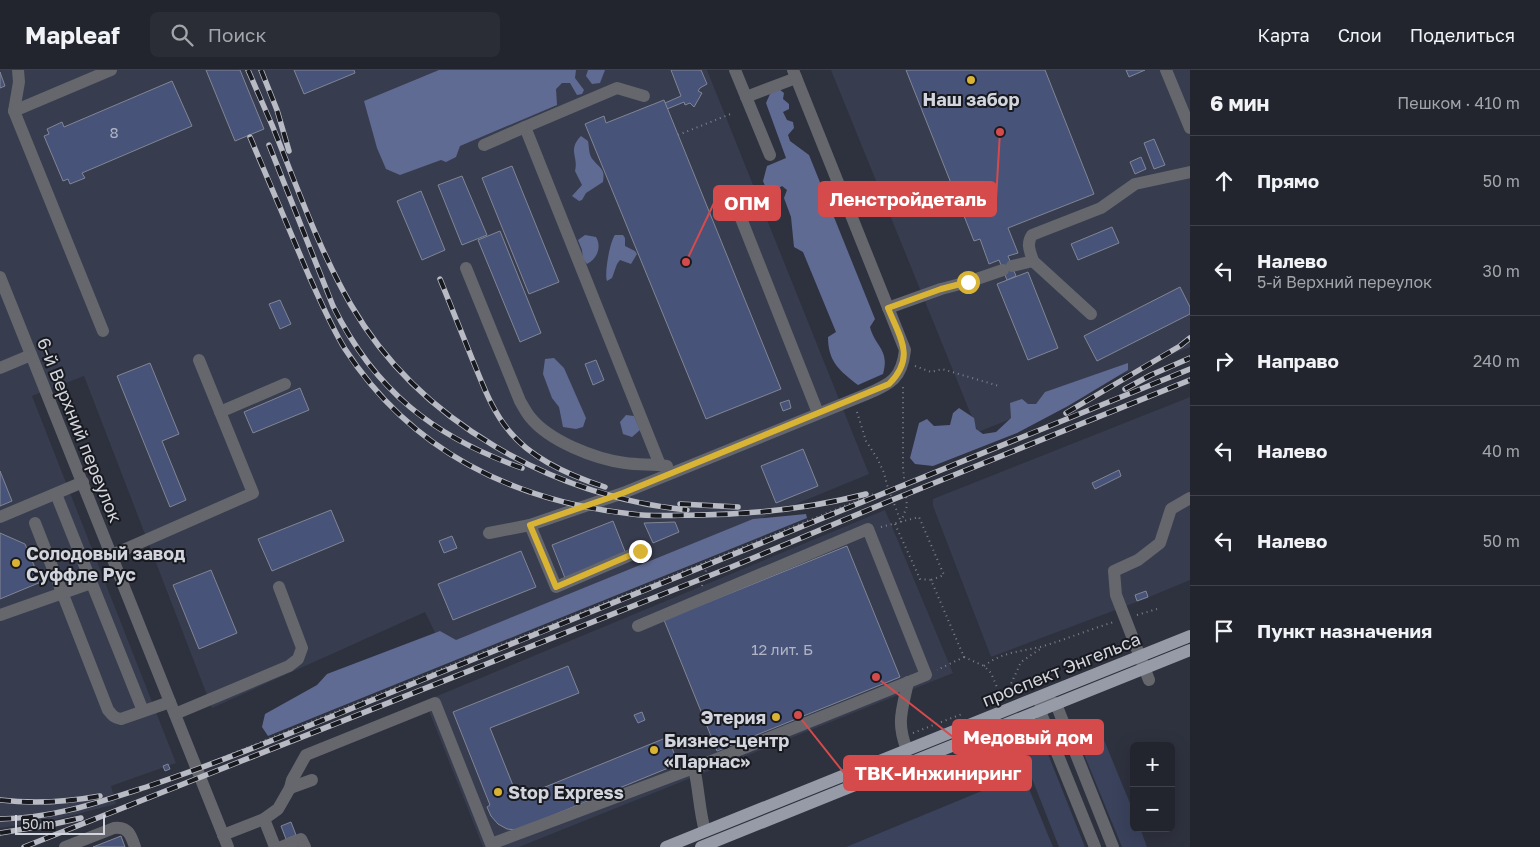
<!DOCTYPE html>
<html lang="ru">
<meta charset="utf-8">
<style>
body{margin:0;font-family:"Golos Text",sans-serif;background:#2a2d36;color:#f1f3f6}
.controls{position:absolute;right:15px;bottom:15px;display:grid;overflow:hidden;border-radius:8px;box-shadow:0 5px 20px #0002}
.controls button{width:45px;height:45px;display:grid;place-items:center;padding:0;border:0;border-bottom:1px solid #3f424a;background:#22252e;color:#f1f3f6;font:25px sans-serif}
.scale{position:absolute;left:15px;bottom:12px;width:90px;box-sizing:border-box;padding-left:5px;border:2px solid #d2d5dd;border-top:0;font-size:14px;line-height:18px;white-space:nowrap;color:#d2d5dd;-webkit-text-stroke:4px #181a1f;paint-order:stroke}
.stop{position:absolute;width:15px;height:15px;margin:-11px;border:4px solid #d9b334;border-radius:50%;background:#fff}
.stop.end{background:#d9b334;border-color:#fff;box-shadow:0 1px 5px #0008}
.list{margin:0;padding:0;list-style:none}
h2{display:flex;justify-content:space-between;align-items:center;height:65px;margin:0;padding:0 20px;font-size:21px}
h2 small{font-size:16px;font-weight:400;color:#a2a5aa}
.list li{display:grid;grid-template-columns:32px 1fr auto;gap:15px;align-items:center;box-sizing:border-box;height:90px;padding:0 20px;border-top:1px solid #3f424a}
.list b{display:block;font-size:19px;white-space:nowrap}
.list p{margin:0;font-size:16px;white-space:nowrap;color:#a2a5aa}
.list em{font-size:16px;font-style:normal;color:#a2a5aa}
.icon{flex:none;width:28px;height:28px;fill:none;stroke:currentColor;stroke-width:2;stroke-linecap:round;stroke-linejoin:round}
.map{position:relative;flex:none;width:1190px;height:777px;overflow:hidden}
header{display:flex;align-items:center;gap:30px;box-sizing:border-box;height:70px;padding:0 25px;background:#22252e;border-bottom:1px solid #3f424a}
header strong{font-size:24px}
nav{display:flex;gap:28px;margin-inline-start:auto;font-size:18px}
.search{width:350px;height:45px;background:#2a2d36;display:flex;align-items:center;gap:12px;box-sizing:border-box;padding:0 18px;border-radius:8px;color:#a2a5aa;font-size:19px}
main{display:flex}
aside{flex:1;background:#22252e}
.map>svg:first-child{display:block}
</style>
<header>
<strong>Mapleaf</strong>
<div class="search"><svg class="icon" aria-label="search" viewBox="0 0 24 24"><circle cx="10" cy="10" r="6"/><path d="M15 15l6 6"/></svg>Поиск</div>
<nav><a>Карта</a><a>Слои</a><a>Поделиться</a></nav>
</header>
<main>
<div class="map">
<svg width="1190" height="777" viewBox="0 0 1190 777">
<rect width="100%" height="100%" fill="#2e313e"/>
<!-- built -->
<g fill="#373c4e">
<path d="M0 0H707L869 404 443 579 425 542 212 638 84 306 32 326 176 693 111 716 116 734 54 750 0 758Z"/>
<path d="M831 0H1190V277L978 362Z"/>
<path d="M1190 327V510L1142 530 991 587 933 436V429Z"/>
<path d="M885 440 953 603 519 777H483L425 631Z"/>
</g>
<!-- green -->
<g fill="#3a425c">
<path d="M1085 657C1094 657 1097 658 1102 665L1134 743V758H1140L1147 777H1122L1075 662Z"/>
<path d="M1044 674 1085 777H1059L1027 696 1028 684 1033 679Z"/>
<path d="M1023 704 1053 777H846Z"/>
</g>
<!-- forest -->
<g fill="#606b93">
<path d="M439 0H576L575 8 584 20 582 24 577 25 570 13H562L556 19 557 35 460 76 456 87 446 92 441 90 400 105 386 99 377 78 364 31Z"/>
<path d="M588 0H605L600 13 592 14 586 6Z"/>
<path d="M779 19 784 23 783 29 789 34V39L783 42 787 50 793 52 794 58 788 65 790 71 809 85 875 249 870 257C875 277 890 279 883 304L858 315C840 301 828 292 828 267L836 262 803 182 794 177 791 147 784 128 787 120 782 116 773 122 768 123 763 111 767 96 786 88 766 33 770 24Z"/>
<path d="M581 66 588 71C589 76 589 83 591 87 598 98 606 97 603 112L586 123 582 130 579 131 572 126 582 115 575 101C579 87 567 80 581 66Z"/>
<path d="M585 165 596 167C602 177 597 189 587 194L583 189 582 180 578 170Z"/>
<path d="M615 165H623L625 168V176L635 181 637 184 631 194 620 190 617 194 612 208 607 211C604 204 610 171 615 165Z"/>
<path d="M554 288 564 298 586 348 583 357 576 359 563 357 559 337 552 328 543 304 545 289Z"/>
<path d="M1128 293V300L1068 336 1017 363 933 396 915 394 910 388 919 353 927 349 934 356 950 355 953 343 959 338 974 348 976 359 983 364 996 362 1011 348 1010 333 1022 329 1028 334H1036L1045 322Z"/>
<path d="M626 345 634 346 640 360 632 367 623 364 620 352Z"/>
<path d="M806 444 807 448 268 666 262 657 265 644 317 615 327 604 440 561 456 570 753 449Z"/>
</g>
<!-- building -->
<g fill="#485379" stroke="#818694">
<path d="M206 0H240L264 59 235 71Z"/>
<path d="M294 0H354L355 3 304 24Z"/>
<path d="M671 0H701L707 14 700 18 698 21 702 23 694 37 690 33 685 35 684 32 667 39 665 33 681 26Z"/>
<path d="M906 0H1045L1094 124 1008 158 1018 183 1008 186 1016 206 1007 210 999 190 989 194 980 169 974 171Z"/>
<path d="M1126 0H1145L1129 7Z"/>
<path d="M0 2 5 16 0 18Z"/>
<path d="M172 11 192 56 82 103 85 108 70 114 68 109 63 111 44 66 49 64 47 59 62 52 64 57Z"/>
<path d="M664 30 781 319 706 349 585 54 604 46 606 53Z"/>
<path d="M1154 69 1165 95 1154 99 1144 73Z"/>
<path d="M1141 87 1146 99 1135 104 1130 92Z"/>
<path d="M512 96 559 212 529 224 482 108Z"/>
<path d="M462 106 487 165 462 175 438 115Z"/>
<path d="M421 121 445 180 422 190 397 131Z"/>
<path d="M1112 157 1119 173 1078 190 1071 174Z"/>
<path d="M500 161 541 263 520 272 478 170Z"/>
<path d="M1028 202 1058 278 1028 290 997 214Z"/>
<path d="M1180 217 1190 237V244L1097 291 1084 266Z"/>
<path d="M280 230 291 254 280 259 269 234Z"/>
<path d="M596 290 604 310 593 315 585 294Z"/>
<path d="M150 293 179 364 162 371 186 430 170 437 117 306Z"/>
<path d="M300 318 309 340 253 363 244 342Z"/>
<path d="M789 330 791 338 783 341 780 333Z"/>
<path d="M803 379 818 416 776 433 761 396Z"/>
<path d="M1119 400 1121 406 1095 419 1092 413Z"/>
<path d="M0 401 12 431 0 436Z"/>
<path d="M331 440 344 471 272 501 258 469Z"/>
<path d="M613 451 626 484 565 508 552 475Z"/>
<path d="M675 452 679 462 653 473 644 453Z"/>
<path d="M0 463 25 474 41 512 0 529Z"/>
<path d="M452 466 457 478 444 483 439 471Z"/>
<path d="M847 476 900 607 717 681 664 550Z"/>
<path d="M521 481 536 517 453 550 438 514Z"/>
<path d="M211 500 237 563 199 579 173 515Z"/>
<path d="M1146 521 1148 527 1137 531 1135 525Z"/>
<path d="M568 596 579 623 490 658 518 728 668 667 678 694 517 760 507 759 498 754 491 746 487 737 490 735 453 642Z"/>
<path d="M642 642 645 650 638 653 634 645Z"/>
<path d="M168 694 170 699 165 701 163 696Z"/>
<path d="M291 752 296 765 286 769 281 756Z"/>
<path d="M121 766 125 777H93Z"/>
</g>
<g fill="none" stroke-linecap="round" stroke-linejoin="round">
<!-- path -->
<g stroke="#7e818b" stroke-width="2" stroke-dasharray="1 4" stroke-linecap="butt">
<path d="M678 65 733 43"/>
<path d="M915 296 931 302 942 299 999 316"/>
<path d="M857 342 866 371 877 388 884 403 887 415 901 452"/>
<path d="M901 452 907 436 903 398V316"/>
<path d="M895 454 920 509 931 510"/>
<path d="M881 457 919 447 944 505 931 510 964 587 937 600"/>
<path d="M702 516 708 492"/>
<path d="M1137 545 1157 539"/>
<path d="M964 587 984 596 991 603 1002 629"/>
<path d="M984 596C1005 580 1024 582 1047 575 1069 568 1091 559 1114 552"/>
<path d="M1005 627 1021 592 1043 577"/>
<path d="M913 663 962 644"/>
<path d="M214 691 874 424"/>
</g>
<!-- minor -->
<g stroke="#65676d" stroke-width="12">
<path d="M18 0 19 12 14 41 103 261"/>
<path d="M735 0 770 85"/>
<path d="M1166 0 1190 58"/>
<path d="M746 27 796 8"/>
<path d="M14 41 111 0"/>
<path d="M525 57 617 18 644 26"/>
<path d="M484 75 525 57 660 395"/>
<path d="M731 123 818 343"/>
<path d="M1033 191 1091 244"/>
<path d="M1012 196 1033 191C1030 181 1026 174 1032 165L1101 138 1135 114 1190 102"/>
<path d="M466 198 520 331C523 336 526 342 530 347 549 371 595 389 625 393 639 395 653 394 667 396"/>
<path d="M0 207 228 777"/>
<path d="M888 238 941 219 968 212 1003 200"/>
<path d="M0 298 31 285"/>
<path d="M220 342 285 314"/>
<path d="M56 424 143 641"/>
<path d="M0 447 83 412"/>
<path d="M35 453 108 640C112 645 114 648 121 649L170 632"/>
<path d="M530 455 556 517 640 481"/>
<path d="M489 463 530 455 623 423 867 324C891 314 902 308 905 280L793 0"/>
<path d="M112 485 253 423 199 290"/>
<path d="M0 545 91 513"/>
<path d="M1149 610 1116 525 1114 501 1138 490 1160 473 1171 439 1190 428"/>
<path d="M175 644 289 596 298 589 302 578 279 517"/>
<path d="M907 680C896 652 902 641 908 612"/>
<path d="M694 698C699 719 699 740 705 761"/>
<path d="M290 718 312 710"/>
<path d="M264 749 275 777"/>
<path d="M223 765 264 749 278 739 290 718 292 710 306 685 435 633 491 774 694 698 926 605 868 459 638 556"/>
<path d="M65 777 114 758C128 756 131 765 135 777"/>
<path d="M281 777 301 769 305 777"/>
<path d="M1095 777 1040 641 1042 626 1056 634 1113 777"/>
</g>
<!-- major -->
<g stroke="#979ba8" stroke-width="12">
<path d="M666 777 1190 566"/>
<path d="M701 777 1190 580"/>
</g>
<defs>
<g id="rail">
<path d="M248 0C256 18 264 37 272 55 297 116 318 178 351 235 419 352 554 426 687 440"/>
<path d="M261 0 277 40 289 81"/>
<path d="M250 67C270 113 289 160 309 206 320 230 331 256 345 279 411 381 513 431 632 444 654 447 678 445 701 445 757 444 812 438 866 424"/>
<path d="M269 75 333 236C375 321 434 367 522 398"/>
<path d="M440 209C451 236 462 264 473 291 483 315 492 341 510 362 533 390 571 406 605 417"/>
<path d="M1125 319 1151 305 1190 288"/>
<path d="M1066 343 1180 276 1190 268"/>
<path d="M680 434 738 437"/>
<path d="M0 730C33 734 67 732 100 726"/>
<path d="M0 749C55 748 97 733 149 716 238 686 325 649 412 614 672 510 930 404 1190 299"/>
<path d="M0 763 54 754 81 748"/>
<path d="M24 777 729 498 892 430 1190 310"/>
</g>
</defs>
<!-- rail casing -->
<use href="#rail" stroke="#b8bbc4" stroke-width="5.5"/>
<!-- rail -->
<use href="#rail" stroke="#181a1f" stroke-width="4" stroke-dasharray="11" stroke-linecap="butt"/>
</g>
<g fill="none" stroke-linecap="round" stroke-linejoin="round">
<!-- route -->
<path stroke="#d9b334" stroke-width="6" d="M640 481 556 517 530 455 623 423 889 314C916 287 900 268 888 238L941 219 968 212"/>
</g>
<!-- markers -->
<g fill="#d9b334" stroke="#181a1f" stroke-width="2">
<circle cx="971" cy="10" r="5"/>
<circle cx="16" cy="493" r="5"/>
<circle cx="776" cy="647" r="5"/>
<circle cx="654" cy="680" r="5"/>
<circle cx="498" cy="722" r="5"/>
</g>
<g text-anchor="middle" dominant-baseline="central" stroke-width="4" stroke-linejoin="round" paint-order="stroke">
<!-- number labels -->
<g font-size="15" fill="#b0b4c4">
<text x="114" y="62">8</text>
<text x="782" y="579">12 лит. Б</text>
</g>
<!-- poi labels -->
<g font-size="18" font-weight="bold" fill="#d2d5dd" stroke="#181a1f" text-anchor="start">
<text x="971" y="29" text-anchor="middle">Наш забор</text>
<text x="26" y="483">Солодовый завод<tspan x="26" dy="21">Суффле Рус</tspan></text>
<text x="766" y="647" text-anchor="end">Этерия</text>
<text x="664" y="670">Бизнес-центр<tspan x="664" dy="21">«Парнас»</tspan></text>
<text x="508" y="722">Stop Express</text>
</g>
<!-- street labels -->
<g font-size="18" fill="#d2d5dd" stroke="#181a1f">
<text transform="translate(80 360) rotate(68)">6-й Верхний переулок</text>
<text transform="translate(1061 599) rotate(-22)">проспект Энгельса</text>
</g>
</g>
<!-- callouts -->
<path fill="none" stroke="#d54b4c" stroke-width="2" d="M1000 62L996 129M686 192L714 133M876 607L953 667M798 645L844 703"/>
<g fill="#d54b4c" stroke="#181a1f" stroke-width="2">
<circle cx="1000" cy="62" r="5"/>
<circle cx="686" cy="192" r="5"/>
<circle cx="876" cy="607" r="5"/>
<circle cx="798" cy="645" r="5"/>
</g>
<g fill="#d54b4c" stroke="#d54b4c" stroke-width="2">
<rect x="819" y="112" width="177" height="34" rx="5"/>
<rect x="714" y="116" width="66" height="34" rx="5"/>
<rect x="953" y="650" width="150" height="34" rx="5"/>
<rect x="844" y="686" width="187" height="34" rx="5"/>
</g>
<g font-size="19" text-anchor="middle" font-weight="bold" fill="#fff">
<text x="908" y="136">Ленстройдеталь</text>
<text x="747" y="140">ОПМ</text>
<text x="1028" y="674">Медовый дом</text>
<text x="938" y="710">ТВК-Инжиниринг</text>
</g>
</svg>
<div class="controls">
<button>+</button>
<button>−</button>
</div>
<div class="scale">50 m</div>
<div class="stop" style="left:968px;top:212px"></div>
<div class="stop end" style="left:640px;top:481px"></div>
</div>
<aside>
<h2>6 мин<small>Пешком · 410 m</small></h2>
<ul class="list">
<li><svg class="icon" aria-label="ahead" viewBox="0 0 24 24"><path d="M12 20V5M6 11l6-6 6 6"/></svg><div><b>Прямо</b></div><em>50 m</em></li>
<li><svg class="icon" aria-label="left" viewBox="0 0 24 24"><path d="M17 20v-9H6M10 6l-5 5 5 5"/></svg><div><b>Налево</b><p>5-й Верхний переулок</p></div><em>30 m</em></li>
<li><svg class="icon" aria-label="right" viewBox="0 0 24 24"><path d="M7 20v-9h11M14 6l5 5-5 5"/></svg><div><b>Направо</b></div><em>240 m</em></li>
<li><svg class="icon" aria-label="left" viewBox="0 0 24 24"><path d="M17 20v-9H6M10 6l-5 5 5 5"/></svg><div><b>Налево</b></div><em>40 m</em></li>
<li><svg class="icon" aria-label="left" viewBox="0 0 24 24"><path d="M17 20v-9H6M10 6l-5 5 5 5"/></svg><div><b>Налево</b></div><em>50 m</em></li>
<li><svg class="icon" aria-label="arrive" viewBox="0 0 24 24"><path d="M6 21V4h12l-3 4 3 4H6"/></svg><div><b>Пункт назначения</b></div></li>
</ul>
</aside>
</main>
